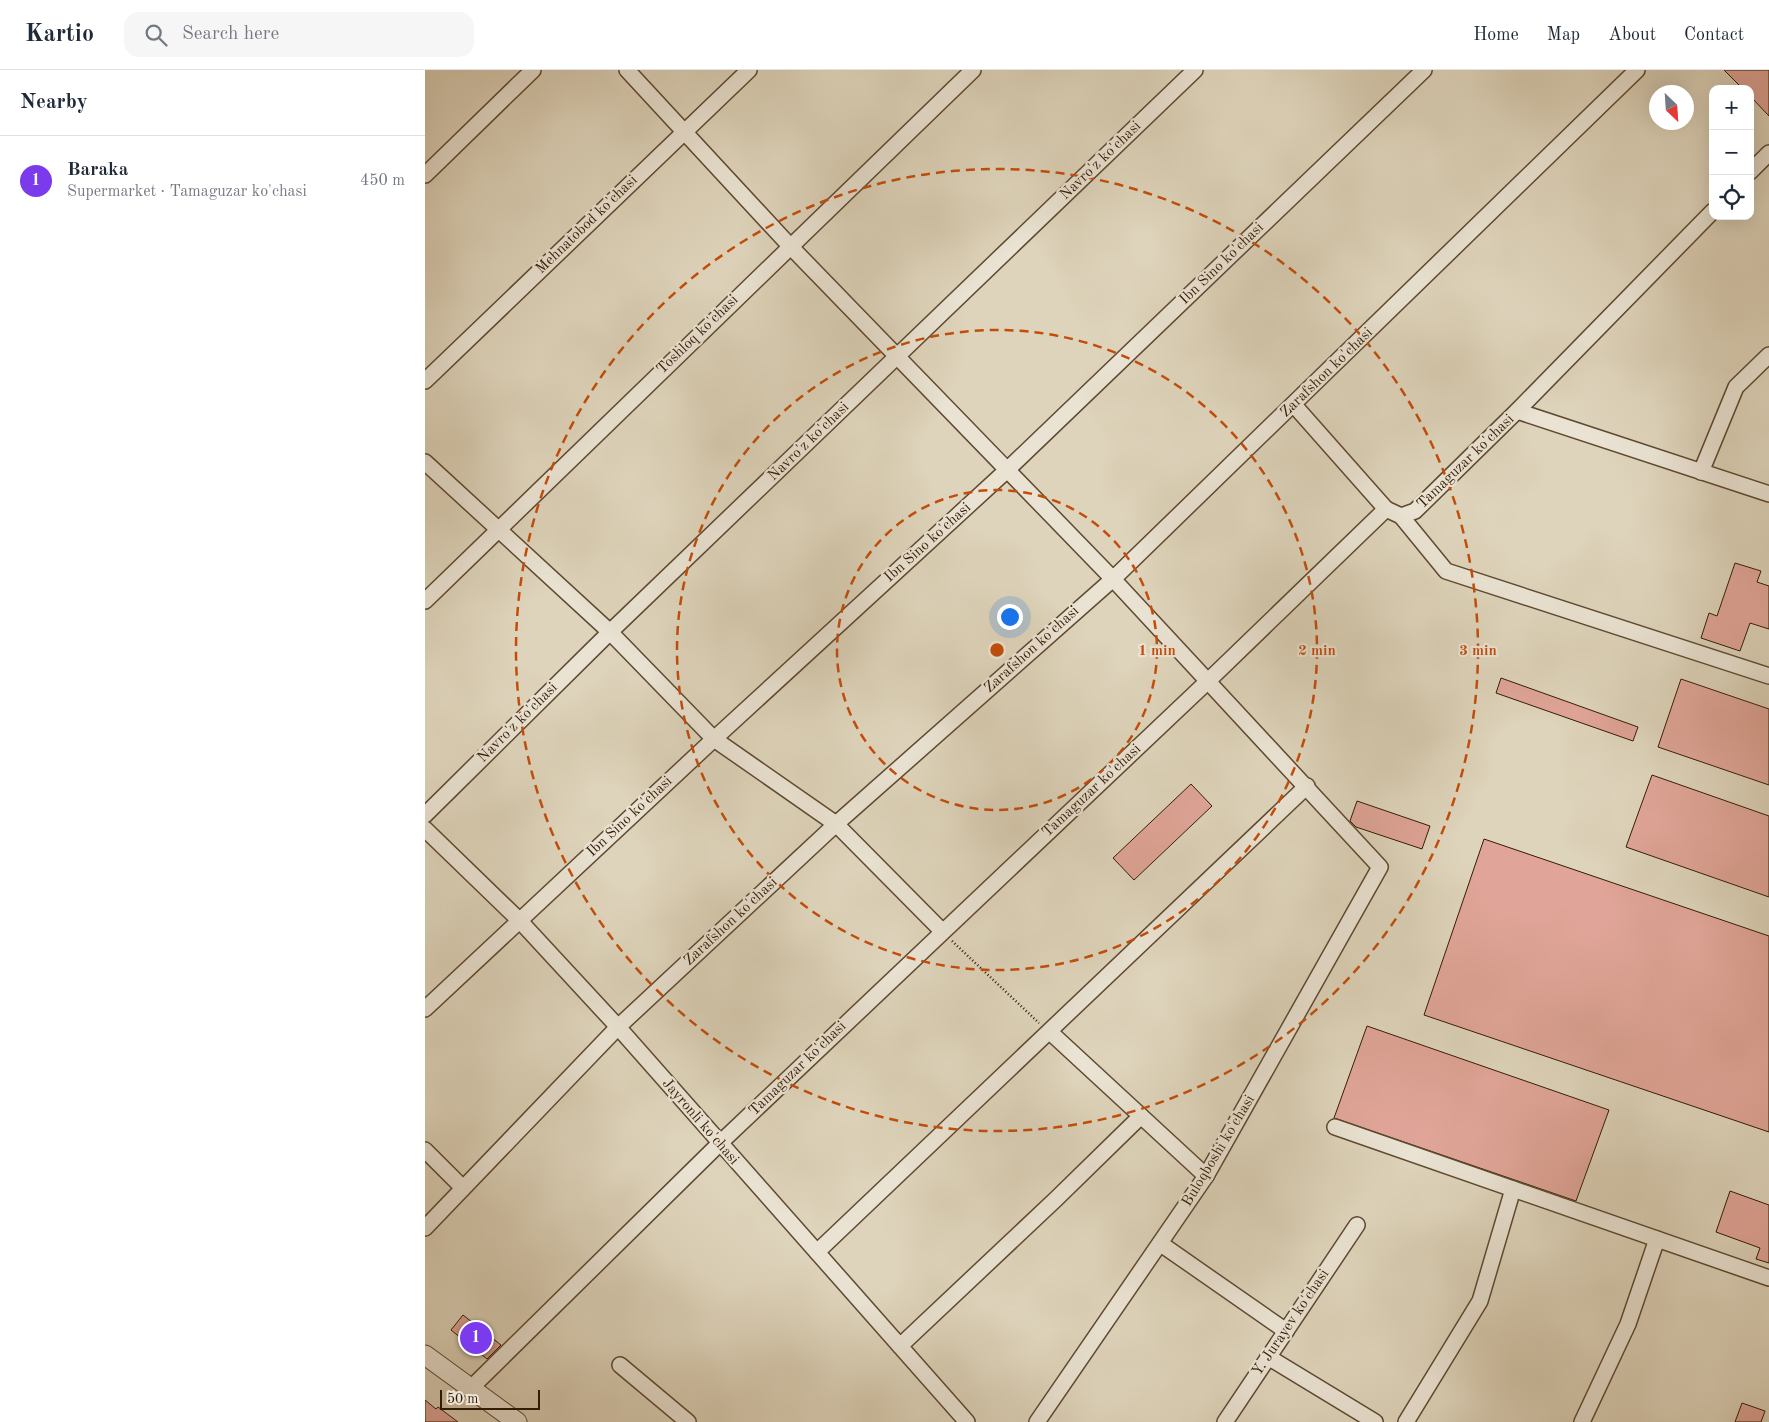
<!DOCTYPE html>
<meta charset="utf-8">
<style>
body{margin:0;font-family:"Old Standard TT",serif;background:#f6f6f7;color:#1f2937}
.controls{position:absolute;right:15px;top:15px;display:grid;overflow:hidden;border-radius:10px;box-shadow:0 5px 20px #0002}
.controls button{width:45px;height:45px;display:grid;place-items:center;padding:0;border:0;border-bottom:1px solid #e0e1e3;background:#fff;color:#1f2937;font:25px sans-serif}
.compass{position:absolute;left:1224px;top:15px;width:45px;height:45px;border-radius:50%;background:#fff;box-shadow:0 5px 20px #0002;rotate:155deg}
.scale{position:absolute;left:15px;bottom:12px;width:100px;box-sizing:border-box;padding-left:5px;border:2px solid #341b03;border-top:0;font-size:14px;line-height:18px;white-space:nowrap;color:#341b03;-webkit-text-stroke:4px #eae3d3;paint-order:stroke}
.you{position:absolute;left:584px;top:546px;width:18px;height:18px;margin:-12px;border:4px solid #fff;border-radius:50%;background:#1a73e8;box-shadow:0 0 0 8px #1a73e833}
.badge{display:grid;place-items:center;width:32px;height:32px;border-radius:50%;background:#7c3aed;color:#fff;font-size:16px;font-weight:700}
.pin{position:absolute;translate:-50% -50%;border:2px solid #fff;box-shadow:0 1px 5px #0006}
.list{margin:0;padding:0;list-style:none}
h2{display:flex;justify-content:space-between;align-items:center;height:65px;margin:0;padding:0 20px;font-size:21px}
h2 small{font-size:16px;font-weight:400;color:#747a83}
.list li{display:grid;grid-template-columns:32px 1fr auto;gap:15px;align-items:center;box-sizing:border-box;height:90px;padding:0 20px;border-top:1px solid #e0e1e3}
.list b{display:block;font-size:19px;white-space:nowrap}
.list p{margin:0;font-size:16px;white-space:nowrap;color:#747a83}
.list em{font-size:16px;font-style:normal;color:#747a83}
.icon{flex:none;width:28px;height:28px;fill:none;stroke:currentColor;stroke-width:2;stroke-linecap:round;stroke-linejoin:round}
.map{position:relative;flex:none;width:1344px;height:1352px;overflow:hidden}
header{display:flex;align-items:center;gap:30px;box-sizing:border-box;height:70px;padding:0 25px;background:#fff;border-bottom:1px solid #e0e1e3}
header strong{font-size:24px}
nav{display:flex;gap:28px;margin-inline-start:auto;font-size:18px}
.search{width:350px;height:45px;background:#f6f6f7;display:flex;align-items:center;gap:12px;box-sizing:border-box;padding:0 18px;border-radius:15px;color:#747a83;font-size:19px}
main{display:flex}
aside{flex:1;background:#fff}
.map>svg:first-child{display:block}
</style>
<header>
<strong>Kartio</strong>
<div class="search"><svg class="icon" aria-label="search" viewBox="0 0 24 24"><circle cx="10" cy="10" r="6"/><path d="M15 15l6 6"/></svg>Search here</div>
<nav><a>Home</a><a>Map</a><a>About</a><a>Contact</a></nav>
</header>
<main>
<aside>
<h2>Nearby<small></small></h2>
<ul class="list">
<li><span class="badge">1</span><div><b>Baraka</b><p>Supermarket · Tamaguzar ko'chasi</p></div><em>450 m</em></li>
</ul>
</aside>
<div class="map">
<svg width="1344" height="1352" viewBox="0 0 1344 1352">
<rect width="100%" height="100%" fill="#ded4bb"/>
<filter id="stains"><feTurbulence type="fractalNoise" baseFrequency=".004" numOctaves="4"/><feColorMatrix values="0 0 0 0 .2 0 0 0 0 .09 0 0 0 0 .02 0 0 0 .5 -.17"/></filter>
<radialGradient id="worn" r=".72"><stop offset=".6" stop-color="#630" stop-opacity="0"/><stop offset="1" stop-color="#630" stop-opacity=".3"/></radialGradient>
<!-- building -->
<g fill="#e0a598" stroke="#341b03">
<path d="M1299 0H1344V46L1325 26V19H1318Z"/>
<path d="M1310 493 1336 501 1332 512 1344 516V559L1325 553 1315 581 1276 568 1284 543 1292 546Z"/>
<path d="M1076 608 1213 657 1208 671 1071 623Z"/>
<path d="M1256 609 1344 639V715L1233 677Z"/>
<path d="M1227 705 1344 746V827L1201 777Z"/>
<path d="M766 714 787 736 709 810 688 788Z"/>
<path d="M932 731 1005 756 997 779 931 757 925 751Z"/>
<path d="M1059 769 1344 866V1062L999 945Z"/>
<path d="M942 956 1184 1040 1151 1131 909 1048Z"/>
<path d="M1305 1121 1344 1135V1193L1331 1189 1335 1178 1291 1162Z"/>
<path d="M38 1245 76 1275 62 1289 26 1260Z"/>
<path d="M0 1330 11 1339 13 1337 33 1352H0Z"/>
<path d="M1317 1333 1340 1341 1336 1352H1310Z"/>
</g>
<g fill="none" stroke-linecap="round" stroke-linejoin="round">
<defs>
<g id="minor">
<path d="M202 0 365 176 688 509 955 797 781 1106 612 1352"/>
<path d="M1325 102 1344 83"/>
<path d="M0 105 108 0"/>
<path d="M0 311 324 0"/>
<path d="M869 335 961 439"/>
<path d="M1092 341 1344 424"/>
<path d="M0 392 185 562 289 669 411 754 517 861"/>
<path d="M1276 402 1311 317 1344 285"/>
<path d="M976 446 1021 501 1344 606"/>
<path d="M0 531 548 0"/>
<path d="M0 745 185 562 770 0"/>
<path d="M0 759 95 851 193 957 542 1352"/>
<path d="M0 939 289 669 581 401 999 0"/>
<path d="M625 962 781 1106"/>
<path d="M910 1057 1344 1208"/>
<path d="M0 1080 38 1118"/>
<path d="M0 1158 193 957 411 754 688 509 1212 0"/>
<path d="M736 1174 861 1261"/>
<path d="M392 1182 882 716"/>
<path d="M475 1276 631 1129 716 1046"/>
<path d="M843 1287 950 1352"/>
<path d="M195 1295 263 1352"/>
<path d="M46 1318 294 1074 783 611 961 439 976 446 990 441 1092 341 1288 141"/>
<path d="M800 1352 932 1155"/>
<path d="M981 1352 1055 1231 1088 1119"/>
<path d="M1157 1352 1203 1254 1232 1169"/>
</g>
<path id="tertiary" d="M0 1285 92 1352"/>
</defs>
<!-- minor casing -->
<use href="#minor" stroke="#5e4931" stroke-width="18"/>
<!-- tertiary casing -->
<use href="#tertiary" stroke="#5e4931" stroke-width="21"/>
<!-- path -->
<path stroke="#341b03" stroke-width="2.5" stroke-dasharray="1 2.5" stroke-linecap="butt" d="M527 871 614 953"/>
<!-- minor -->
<use href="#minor" stroke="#eae3d3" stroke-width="15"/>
<!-- tertiary -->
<use href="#tertiary" stroke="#eae3d3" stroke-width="19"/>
</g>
<!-- distance rings -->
<g fill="none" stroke="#c44d0a" stroke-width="2.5" stroke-dasharray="9 6">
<circle cx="572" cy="580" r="160"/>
<circle cx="572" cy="580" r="320"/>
<circle cx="572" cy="580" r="481"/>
</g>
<g text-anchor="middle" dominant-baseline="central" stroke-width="4.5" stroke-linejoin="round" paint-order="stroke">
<!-- street labels -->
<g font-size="15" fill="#341b03" stroke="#eae3d3">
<text transform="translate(676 91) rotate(-44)">Navro'z ko'chasi</text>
<text transform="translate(162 155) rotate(-44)">Mehnatobod ko'chasi</text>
<text transform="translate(797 194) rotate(-44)">Ibn Sino ko'chasi</text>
<text transform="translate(273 265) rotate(-44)">Toshloq ko'chasi</text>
<text transform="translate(902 303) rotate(-44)">Zarafshon ko'chasi</text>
<text transform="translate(384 372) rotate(-44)">Navro'z ko'chasi</text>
<text transform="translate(1041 392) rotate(-44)">Tamaguzar ko'chasi</text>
<text transform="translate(503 473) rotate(-42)">Ibn Sino ko'chasi</text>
<text transform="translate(607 580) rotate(-42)">Zarafshon ko'chasi</text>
<text transform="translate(93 653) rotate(-45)">Navro'z ko'chasi</text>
<text transform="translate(667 721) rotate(-43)">Tamaguzar ko'chasi</text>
<text transform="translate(205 747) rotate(-43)">Ibn Sino ko'chasi</text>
<text transform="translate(306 852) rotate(-43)">Zarafshon ko'chasi</text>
<text transform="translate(373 999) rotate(-44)">Tamaguzar ko'chasi</text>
<text transform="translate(275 1052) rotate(49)">Jayronli ko'chasi</text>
<text transform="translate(794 1081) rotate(-59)">Buloqboshi ko'chasi</text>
<text transform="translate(866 1253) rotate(-56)">Y. Jurayev ko'chasi</text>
</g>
</g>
<circle cx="572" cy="580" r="8" fill="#c44d0a" stroke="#eae3d3" stroke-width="2.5"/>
<g font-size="15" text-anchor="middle" font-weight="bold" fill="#c44d0a" stroke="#eae3d3" stroke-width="4.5" stroke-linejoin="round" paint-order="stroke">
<text x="732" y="585">1 min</text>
<text x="892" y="585">2 min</text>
<text x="1053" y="585">3 min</text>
</g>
<rect width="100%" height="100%" filter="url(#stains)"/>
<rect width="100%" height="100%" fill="url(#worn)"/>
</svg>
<div class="controls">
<button>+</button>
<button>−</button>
<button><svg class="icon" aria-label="locate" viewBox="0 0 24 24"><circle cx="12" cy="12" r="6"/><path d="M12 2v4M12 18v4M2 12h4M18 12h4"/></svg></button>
</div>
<svg class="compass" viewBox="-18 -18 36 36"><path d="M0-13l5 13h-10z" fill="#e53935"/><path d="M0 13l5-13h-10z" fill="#747a83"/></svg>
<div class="scale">50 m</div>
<div class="you"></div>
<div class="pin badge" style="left:51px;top:1268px">1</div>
</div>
</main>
